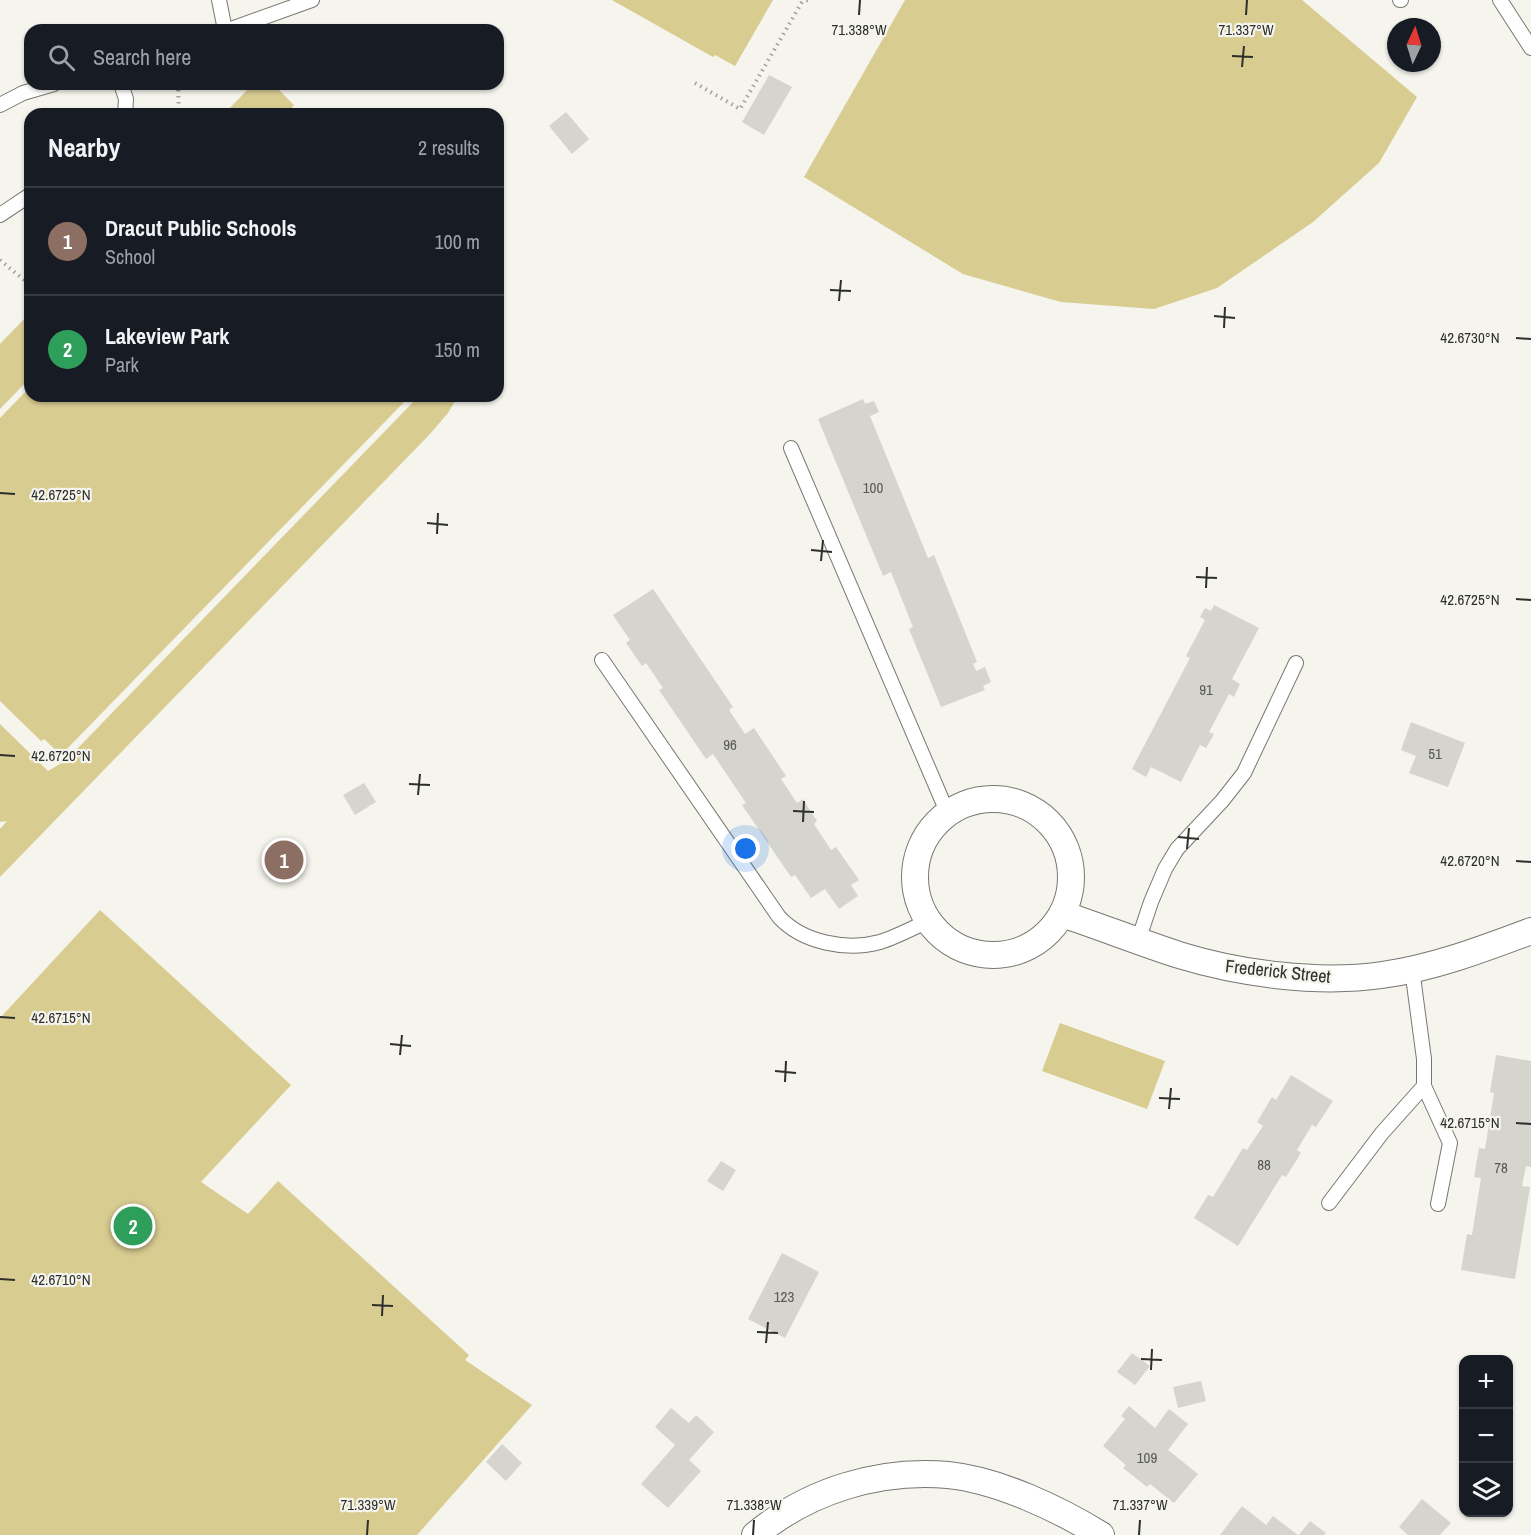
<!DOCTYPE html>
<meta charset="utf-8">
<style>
body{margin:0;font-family:"Archivo Narrow",sans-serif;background:#242831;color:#f1f3f6}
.controls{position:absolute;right:18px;bottom:18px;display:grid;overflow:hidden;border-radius:12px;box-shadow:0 2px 4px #0004}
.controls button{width:54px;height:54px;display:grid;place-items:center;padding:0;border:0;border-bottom:2px solid #363941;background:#171b24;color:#f1f3f6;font:30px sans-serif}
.compass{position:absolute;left:1387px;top:18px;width:54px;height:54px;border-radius:50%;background:#171b24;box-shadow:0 2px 4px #0004;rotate:4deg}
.you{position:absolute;left:746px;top:849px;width:21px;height:21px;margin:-15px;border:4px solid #fff;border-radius:50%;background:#1a73e8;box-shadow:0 0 0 9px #1a73e833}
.badge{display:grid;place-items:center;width:39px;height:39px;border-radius:50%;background:#0b8043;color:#fff;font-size:20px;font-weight:700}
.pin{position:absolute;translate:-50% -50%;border:3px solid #fff;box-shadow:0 2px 6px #0006}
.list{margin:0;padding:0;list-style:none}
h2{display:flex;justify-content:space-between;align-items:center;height:78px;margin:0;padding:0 24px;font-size:26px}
h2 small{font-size:20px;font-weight:400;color:#9ea1a6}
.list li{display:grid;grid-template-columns:39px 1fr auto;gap:18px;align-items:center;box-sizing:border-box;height:108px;padding:0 24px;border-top:2px solid #363941}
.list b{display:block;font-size:22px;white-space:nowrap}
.list p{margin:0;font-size:20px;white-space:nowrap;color:#9ea1a6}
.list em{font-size:20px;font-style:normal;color:#9ea1a6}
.icon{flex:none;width:33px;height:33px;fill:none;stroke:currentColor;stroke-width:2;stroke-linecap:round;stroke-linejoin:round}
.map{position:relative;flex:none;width:1531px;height:1535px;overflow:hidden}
.search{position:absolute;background:#171b24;box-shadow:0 2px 4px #0004;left:24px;top:24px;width:480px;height:66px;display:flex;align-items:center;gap:15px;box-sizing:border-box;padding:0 21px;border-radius:18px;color:#9ea1a6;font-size:22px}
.panel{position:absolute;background:#171b24;box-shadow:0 2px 4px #0004;left:24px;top:108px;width:480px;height:294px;border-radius:18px}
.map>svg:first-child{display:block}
</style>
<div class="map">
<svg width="1531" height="1535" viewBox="0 0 1531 1535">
<rect width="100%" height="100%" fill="#f5f4ed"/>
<!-- green -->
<g fill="#d8cc91">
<path d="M612 0H773L735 66 715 55 713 57Z"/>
<path d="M905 0H1302L1417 97 1379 163 1313 222 1217 288 1154 309 1061 302 963 274 804 177Z"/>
<path d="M253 84H273L294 105 286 114H224Z"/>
<path d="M30 313V378L0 409V344Z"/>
<path d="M30 387V396H410L61 755 44 739 41 741 0 701V418Z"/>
<path d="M419 396H458L448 413 430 434 0 877V829L7 821 0 822V724L48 771 60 764 79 747Z"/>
<path d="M100 910 291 1085 201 1182 248 1214 278 1181 469 1355 465 1360 532 1405 417 1535H0V1018Z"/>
<path d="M1060 1023 1165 1061 1147 1109 1042 1071Z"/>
</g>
<!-- building -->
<g fill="#d5d4cd">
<path d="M769 75 792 87 764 135 742 122Z"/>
<path d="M566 112 589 139 572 154 549 126Z"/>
<path d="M863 399 865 404 874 401 879 412 870 416 928 558 934 555 977 662 973 664 976 671 985 667 991 682 983 686 985 690 941 707 909 629 913 627 891 572 883 576 818 419Z"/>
<path d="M653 589 733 707 729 710 745 734 754 728 786 776 781 779 797 803 803 799 817 821 814 824 831 850 836 847 859 880 851 885 858 896 839 909 825 889 811 898 795 875 791 877 742 805 746 803 713 754 706 759 659 690 663 688 646 663 642 666 626 643 630 640 613 615Z"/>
<path d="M1214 605 1259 628 1232 679 1240 684 1234 697 1229 694 1209 732 1214 734 1206 748 1200 745 1181 782 1151 767 1146 777 1132 769 1190 658 1186 656 1205 620 1200 617 1205 608 1211 611Z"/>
<path d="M1411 722 1465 743 1448 787 1409 773 1416 756 1401 750Z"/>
<path d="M364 783 376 802 355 815 343 795Z"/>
<path d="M1496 1055 1531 1061V1167L1526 1166 1522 1186 1530 1187 1515 1279 1461 1270 1467 1234 1472 1235 1481 1178 1474 1177 1479 1148 1485 1149 1494 1093 1490 1092Z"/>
<path d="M1291 1075 1333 1101 1316 1127 1312 1125 1297 1150 1301 1153 1286 1177 1282 1175 1238 1246 1194 1218 1208 1195 1213 1197 1243 1148 1247 1150 1263 1126 1257 1122 1272 1097 1276 1100Z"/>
<path d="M721 1161 736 1170 723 1191 707 1181Z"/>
<path d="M782 1253 819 1272 785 1338 748 1319Z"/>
<path d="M1132 1353 1150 1366 1135 1385 1117 1372Z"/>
<path d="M1201 1381 1206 1401 1178 1408 1173 1387Z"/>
<path d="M1129 1406 1155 1428 1169 1409 1188 1424 1168 1450 1198 1474 1174 1503 1150 1484 1147 1487 1123 1468 1126 1465 1103 1446 1125 1419 1121 1416Z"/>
<path d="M671 1408 689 1423 696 1415 714 1432 689 1460 701 1471 668 1508 641 1484 675 1445 655 1427Z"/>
<path d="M502 1444 522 1463 506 1481 486 1462Z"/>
<path d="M1422 1499 1451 1523 1440 1535H1408L1399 1527Z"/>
<path d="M1242 1506 1266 1525 1273 1516 1298 1535H1220Z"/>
<path d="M1310 1521 1326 1533 1324 1535H1299Z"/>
</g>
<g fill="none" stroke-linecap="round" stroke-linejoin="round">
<defs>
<g id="service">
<path d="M219 0 225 30"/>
<path d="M1400 0H1401"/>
<path d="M1500 0 1531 48"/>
<path d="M228 30 312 0"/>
<path d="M121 84 126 99 125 114"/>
<path d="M0 105 23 93 54 84"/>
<path d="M0 215 30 195"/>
<path d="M791 448 948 814"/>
<path d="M602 660 779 917C803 943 847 951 880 942 896 937 913 928 928 921"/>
<path d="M1138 941 1151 902 1165 869 1177 849 1222 801 1244 773 1296 663"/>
<path d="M1412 969 1424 1059V1086L1450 1143 1438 1204"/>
<path d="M1329 1203 1382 1133 1424 1086"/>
</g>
<g id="minor">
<circle cx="993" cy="877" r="78"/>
<path d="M1062 914C1101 927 1139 942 1179 955 1241 974 1318 984 1382 975 1433 968 1483 949 1531 931"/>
<path d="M755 1535C808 1491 878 1469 948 1475 998 1480 1059 1509 1101 1535"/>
</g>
</defs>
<!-- service casing -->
<use href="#service" stroke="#787771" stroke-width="16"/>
<!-- minor casing -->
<use href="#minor" stroke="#787771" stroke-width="28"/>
<!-- path -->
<g stroke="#a2a19c" stroke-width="4" stroke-dasharray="1.5 4.5" stroke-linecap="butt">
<path d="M695 83 740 109 802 2 808 0"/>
<path d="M178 84 179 114"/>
<path d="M0 260 30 285"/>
</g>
<!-- service -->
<use href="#service" stroke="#fff" stroke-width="14"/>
<!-- minor -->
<use href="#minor" stroke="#fff" stroke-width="26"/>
</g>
<!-- ticks -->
<path fill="none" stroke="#2e2e2b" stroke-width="2" d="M859 15 860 0M1246 15 1247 0M1232 56 1253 57M1242 67 1244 46M830 290 851 291M839 301 841 280M1214 316 1235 318M1224 328 1225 307M1516 338 1531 339M0 493 15 494M427 523 448 525M437 534 438 513M811 550 832 552M821 561 823 540M1196 577 1217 578M1206 588 1207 567M1516 599 1531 600M0 755 15 756M409 784 430 785M418 795 420 774M793 811 814 812M803 822 804 801M1178 837 1199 839M1187 849 1189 828M1516 861 1531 862M0 1017 15 1018M390 1044 411 1046M400 1055 402 1035M775 1071 796 1073M785 1082 786 1061M1159 1098 1180 1099M1169 1109 1171 1088M1516 1123 1531 1124M0 1279 15 1280M372 1305 393 1306M382 1316 383 1295M757 1332 778 1333M766 1343 768 1322M1141 1359 1162 1360M1151 1370 1152 1349M367 1535 368 1520M753 1535 754 1520M1139 1535 1140 1520"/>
<g text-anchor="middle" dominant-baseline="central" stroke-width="4.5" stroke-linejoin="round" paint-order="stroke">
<!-- number labels -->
<g font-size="15" fill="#585854">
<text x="873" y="487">100</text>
<text x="1206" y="689">91</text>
<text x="730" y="744">96</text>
<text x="1435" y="753">51</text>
<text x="1264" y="1164">88</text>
<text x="1501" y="1167">78</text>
<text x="784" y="1296">123</text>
<text x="1147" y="1457">109</text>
</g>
<!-- street labels -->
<g font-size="18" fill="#2e2e2b" stroke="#f5f4ed">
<text transform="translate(1278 971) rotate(6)">Frederick Street</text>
</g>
</g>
<g font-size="15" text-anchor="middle" fill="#2e2e2b" stroke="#f5f4ed" stroke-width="4.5" stroke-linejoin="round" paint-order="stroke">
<text x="859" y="35">71.338°W</text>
<text x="1246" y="35">71.337°W</text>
<text x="1470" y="343">42.6730°N</text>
<text x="61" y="500">42.6725°N</text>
<text x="1470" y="605">42.6725°N</text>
<text x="61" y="761">42.6720°N</text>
<text x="1470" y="866">42.6720°N</text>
<text x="61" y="1023">42.6715°N</text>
<text x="1470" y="1128">42.6715°N</text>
<text x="61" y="1285">42.6710°N</text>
<text x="368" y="1510">71.339°W</text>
<text x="754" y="1510">71.338°W</text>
<text x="1140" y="1510">71.337°W</text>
</g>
</svg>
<div class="controls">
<button>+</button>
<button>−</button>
<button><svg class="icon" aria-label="layers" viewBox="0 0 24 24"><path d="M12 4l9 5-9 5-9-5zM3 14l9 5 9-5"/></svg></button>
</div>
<svg class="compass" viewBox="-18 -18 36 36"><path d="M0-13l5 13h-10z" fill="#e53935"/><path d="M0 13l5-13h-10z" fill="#9ea1a6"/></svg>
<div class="you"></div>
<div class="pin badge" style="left:284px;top:860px;background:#8d6e63">1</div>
<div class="pin badge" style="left:133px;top:1226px;background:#2e9e5b">2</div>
<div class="search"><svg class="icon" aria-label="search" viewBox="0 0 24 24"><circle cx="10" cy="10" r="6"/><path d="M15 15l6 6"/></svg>Search here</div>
<section class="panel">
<h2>Nearby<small>2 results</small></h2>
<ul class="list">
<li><span class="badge" style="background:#8d6e63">1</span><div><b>Dracut Public Schools</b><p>School</p></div><em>100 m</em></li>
<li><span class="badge" style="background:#2e9e5b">2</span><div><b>Lakeview Park</b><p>Park</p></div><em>150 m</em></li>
</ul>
</section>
</div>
